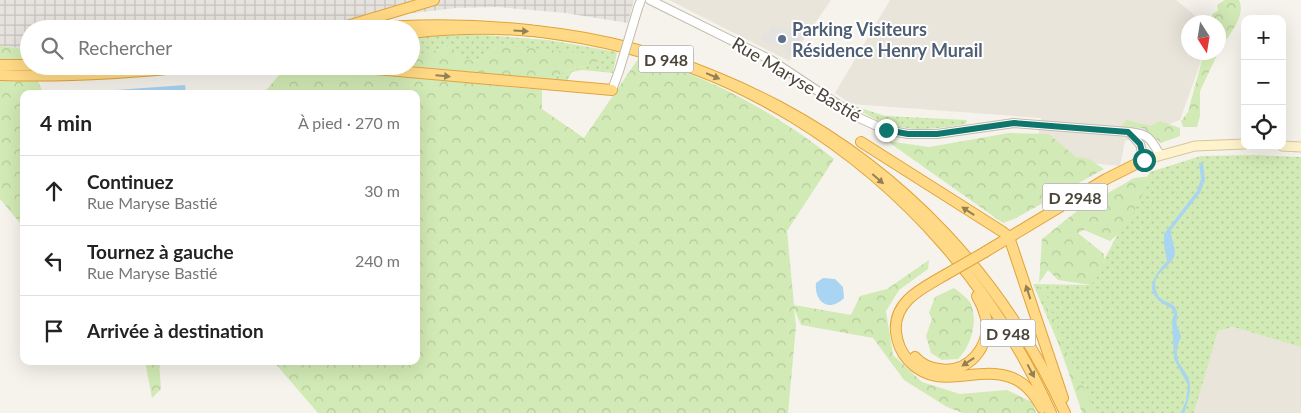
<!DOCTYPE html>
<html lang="fr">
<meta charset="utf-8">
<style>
body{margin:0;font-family:Lato,sans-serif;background:#f6f6f6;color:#222}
.controls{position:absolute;right:15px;top:15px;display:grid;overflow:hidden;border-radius:10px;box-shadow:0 5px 20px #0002}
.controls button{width:45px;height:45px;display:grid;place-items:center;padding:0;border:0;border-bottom:1px solid #e0e0e0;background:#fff;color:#222;font:25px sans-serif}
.compass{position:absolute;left:1181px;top:15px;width:45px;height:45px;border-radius:50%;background:#fff;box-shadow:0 5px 20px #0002;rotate:168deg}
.stop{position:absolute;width:15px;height:15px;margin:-11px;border:4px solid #0f766e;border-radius:50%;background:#fff}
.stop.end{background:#0f766e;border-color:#fff;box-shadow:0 1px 5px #0008}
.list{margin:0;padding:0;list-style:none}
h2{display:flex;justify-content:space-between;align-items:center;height:65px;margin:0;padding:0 20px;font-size:21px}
h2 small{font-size:16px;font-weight:400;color:#767676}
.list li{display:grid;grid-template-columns:32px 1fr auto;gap:15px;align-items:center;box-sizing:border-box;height:70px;padding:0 20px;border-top:1px solid #e0e0e0}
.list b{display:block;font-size:19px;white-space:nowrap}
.list p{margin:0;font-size:16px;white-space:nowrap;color:#767676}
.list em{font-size:16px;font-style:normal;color:#767676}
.icon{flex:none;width:28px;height:28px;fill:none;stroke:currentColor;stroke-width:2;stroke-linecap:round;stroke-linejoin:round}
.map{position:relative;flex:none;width:1301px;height:413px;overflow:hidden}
.search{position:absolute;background:#fff;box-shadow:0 5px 20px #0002;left:20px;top:20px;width:400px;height:55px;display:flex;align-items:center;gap:12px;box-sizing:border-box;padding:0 18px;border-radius:28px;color:#767676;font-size:19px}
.panel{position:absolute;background:#fff;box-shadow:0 5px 20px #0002;left:20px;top:90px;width:400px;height:275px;border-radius:10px}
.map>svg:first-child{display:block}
</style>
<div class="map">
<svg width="1301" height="413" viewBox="0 0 1301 413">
<defs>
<pattern id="industrial-grid" width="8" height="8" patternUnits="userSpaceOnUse" patternTransform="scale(1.25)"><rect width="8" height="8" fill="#e6e2dd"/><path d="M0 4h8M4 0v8" fill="none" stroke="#c7c3be"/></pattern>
<pattern id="grass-dots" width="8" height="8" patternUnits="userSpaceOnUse" patternTransform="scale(1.25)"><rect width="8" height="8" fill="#d2eab5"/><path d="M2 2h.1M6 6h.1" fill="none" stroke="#b6ca9c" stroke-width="1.8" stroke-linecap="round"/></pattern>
<pattern id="forest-crowns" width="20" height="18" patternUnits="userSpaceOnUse" patternTransform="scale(1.25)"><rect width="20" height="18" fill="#d2eab5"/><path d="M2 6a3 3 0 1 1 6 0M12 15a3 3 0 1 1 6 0" fill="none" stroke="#b6ca9c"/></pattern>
</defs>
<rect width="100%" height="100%" fill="#f6f3ec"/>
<!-- residential -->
<g fill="#eae5da">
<path d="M669 0H831L789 61Z"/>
<path d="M890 0H1176L1203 22H1188V52L1204 53 1180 120 1125 141 1120 166 1077 162 1038 136 1041 118 851 104 835 93Z"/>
<path d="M1233 327 1301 347V413H1194L1218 331Z"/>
</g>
<!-- industrial -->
<path fill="url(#industrial-grid)" d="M0 0H634L628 23 565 13 498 7 456 8 405 14 331 29H29V49L0 46Z"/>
<!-- grass -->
<g fill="url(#grass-dots)">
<path d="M470 34 548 40 617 52 613 73 582 70 572 72 567 81 550 80 568 70 590 65 500 45 476 61 462 59 451 46 411 57V35Z"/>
<path d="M854 106 885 116 967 120 966 124C924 132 889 133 854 106Z"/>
<path d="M1254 155 1301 157V347L1233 327 1218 331 1194 413H1088L1033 284 1091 285 1150 172 1201 156Z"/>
</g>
<!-- forest -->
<g fill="url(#forest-crowns)">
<path d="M1225 0H1239C1247 17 1227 36 1219 51L1218 22H1214L1212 19V14L1218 11 1217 5Z"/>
<path d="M500 45 602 55 600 61 590 65 568 70 550 80 411 66V57L451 46 462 59 476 61Z"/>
<path d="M0 46 26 49 29 56V66H33L43 94H24V228L0 199Z"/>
<path d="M1204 53H1218L1200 91V116L1197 127H1183L1181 121 1188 112Z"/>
<path d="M638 59C653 63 668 66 682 71 735 91 791 124 834 159L787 231 794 305 851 315 860 296 887 289 929 260 928 269 899 290 886 311 893 355 922 382 960 394 1007 390 1032 402 1036 413H963L947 407 904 380 873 338 801 325 794 308 796 326 788 413H318L273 361H416V94H263L284 69 345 71 542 90V109L584 138Z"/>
<path d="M1126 120 1151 126 1160 121 1180 128V136L1161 143 1143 128 1121 127Z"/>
<path d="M1009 133 1049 134 1076 157 1089 159 1104 169 1014 219 1003 223 887 141 929 147Z"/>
<path d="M1152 176 1126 227 1110 241 1084 230 1078 233 1104 254 1105 267 1091 285 1058 280 1048 270 1039 283 1042 239 1077 211 1134 178Z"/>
<path d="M1044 287 1062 342 1096 413H1082C1069 371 1053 330 1039 288Z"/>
<path d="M954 288C959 292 968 298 971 304 978 323 971 346 958 359L942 360 931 353 926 336 932 319 929 313 935 297Z"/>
<path d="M145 361H159L161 389 152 398Z"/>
</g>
<!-- parking -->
<path fill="#e5e3e0" d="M771 26 805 33 790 55 786 53 781 46 762 42V34L769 35Z"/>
<!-- water -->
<g fill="#a9d4f2">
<path d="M185 85 186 94H75V93Z"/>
<path d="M1199 163H1203L1205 180 1200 193 1171 230C1170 238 1177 249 1174 257 1166 272 1150 273 1157 293 1160 302 1170 301 1175 307 1180 314 1175 320 1177 326 1179 330 1180 333 1181 337 1168 364 1189 367 1190 386 1190 395 1187 405 1184 413H1181L1186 401 1188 385 1174 359 1172 320 1174 314 1171 308C1143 295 1150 280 1167 261L1164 245V234L1197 191 1201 179Z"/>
<path d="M823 278 835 279 843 287 844 298C829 313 814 302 816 283Z"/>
</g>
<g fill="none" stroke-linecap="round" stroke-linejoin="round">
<defs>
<g id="tertiary">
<path d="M650 0 771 60 857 117 886 130 908 134H937L1014 123 1129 132C1149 134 1150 138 1160 155"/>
<path d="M638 8 641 0"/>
<path d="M612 90 619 71"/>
<path d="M1129 132 1140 144 1144 160"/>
</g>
<g id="secondary">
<path d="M1282 146 1301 147"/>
<path d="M1144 160 1195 146 1245 144"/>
</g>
<g id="trunk">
<path d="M337 29 434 0"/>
<path d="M359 29C664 0 939 137 1065 413"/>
<path d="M411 33C687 0 940 164 1051 413"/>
<path d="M0 65H29"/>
<path d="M342 66 612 90"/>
<path d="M0 75C66 77 132 73 197 66"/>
<path d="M861 142 1003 232 1009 237 1063 398"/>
<path d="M985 252 1106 179 1144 160"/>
<path d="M945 275C923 288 893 301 896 332 897 342 901 352 908 360 938 393 975 365 1010 377 1025 382 1034 394 1042 408"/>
<path d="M915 357C921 364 930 368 939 369 969 374 991 346 986 318 984 310 981 303 977 296"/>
</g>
</defs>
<!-- tertiary casing -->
<use href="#tertiary" stroke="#c2bbae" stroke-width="10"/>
<!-- secondary casing -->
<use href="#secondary" stroke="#d6c79b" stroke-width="11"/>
<!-- trunk casing -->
<use href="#trunk" stroke="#e0a43c" stroke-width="12"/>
<!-- tertiary -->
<use href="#tertiary" stroke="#fff" stroke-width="8"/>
<!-- secondary -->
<use href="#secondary" stroke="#fff3cd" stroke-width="9"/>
<!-- trunk -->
<use href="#trunk" stroke="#ffd985" stroke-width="10"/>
<defs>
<path id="tertiary-bridge" d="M619 71 638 8"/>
<path id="trunk-bridge" d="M945 275 985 252"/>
</defs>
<!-- tertiary-bridge casing -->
<use href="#tertiary-bridge" stroke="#c2bbae" stroke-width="10" stroke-linecap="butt"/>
<!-- trunk-bridge casing -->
<use href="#trunk-bridge" stroke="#e0a43c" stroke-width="12" stroke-linecap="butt"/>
<!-- tertiary-bridge -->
<use href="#tertiary-bridge" stroke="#fff" stroke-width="8"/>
<!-- trunk-bridge -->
<use href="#trunk-bridge" stroke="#ffd985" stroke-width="10"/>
</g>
<!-- one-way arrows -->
<defs><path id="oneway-solid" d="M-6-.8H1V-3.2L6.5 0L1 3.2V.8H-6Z" transform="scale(1.25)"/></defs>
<g fill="#938057">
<use href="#oneway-solid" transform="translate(521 31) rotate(3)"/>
<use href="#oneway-solid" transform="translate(443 76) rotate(5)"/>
<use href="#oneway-solid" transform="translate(713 76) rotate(23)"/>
<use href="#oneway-solid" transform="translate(878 179) rotate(41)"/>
<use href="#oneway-solid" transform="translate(968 211) rotate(-147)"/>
<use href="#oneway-solid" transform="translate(1028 292) rotate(-108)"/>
<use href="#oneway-solid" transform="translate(968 362) rotate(146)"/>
<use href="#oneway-solid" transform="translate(1031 371) rotate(62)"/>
</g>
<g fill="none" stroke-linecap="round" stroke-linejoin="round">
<!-- route -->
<path stroke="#0f766e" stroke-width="6" d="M886 130 908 134H937L1014 123 1128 132 1140 144 1144 160"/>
</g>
<!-- markers -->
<circle fill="#5c6f8a" stroke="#fff" stroke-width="2" cx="782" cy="39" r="5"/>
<g text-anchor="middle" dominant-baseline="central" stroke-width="4" stroke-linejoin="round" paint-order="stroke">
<!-- shield labels -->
<g fill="#fff" stroke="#817c74" stroke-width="1">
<rect x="638.5" y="45.5" width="55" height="27" rx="4"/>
<rect x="1042.5" y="183.5" width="65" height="27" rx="4"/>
<rect x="980.5" y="319.5" width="55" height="27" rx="4"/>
</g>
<g font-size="16" font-weight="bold" fill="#4b4439">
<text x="666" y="59">D 948</text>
<text x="1075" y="197">D 2948</text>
<text x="1008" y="333">D 948</text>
</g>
<!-- service labels -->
<g font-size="18" font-weight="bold" fill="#4e5e75" stroke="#fff" text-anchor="start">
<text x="792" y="29">Parking Visiteurs<tspan x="792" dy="21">Résidence Henry Murail</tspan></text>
</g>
<!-- street labels -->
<g font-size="18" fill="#4b4439" stroke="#fff">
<text transform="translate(797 79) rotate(31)">Rue Maryse Bastié</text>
</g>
</g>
</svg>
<div class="controls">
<button>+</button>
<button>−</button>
<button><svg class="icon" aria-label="locate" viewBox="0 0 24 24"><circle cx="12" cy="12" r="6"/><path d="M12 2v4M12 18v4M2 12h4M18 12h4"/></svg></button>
</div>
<svg class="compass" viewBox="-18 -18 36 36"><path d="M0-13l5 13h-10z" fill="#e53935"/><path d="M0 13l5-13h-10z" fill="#767676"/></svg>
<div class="stop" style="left:1144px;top:160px"></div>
<div class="stop end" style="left:886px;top:130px"></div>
<div class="search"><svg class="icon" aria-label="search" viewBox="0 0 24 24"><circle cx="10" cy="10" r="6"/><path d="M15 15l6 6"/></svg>Rechercher</div>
<section class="panel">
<h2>4 min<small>À pied · 270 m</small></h2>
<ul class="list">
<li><svg class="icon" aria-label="ahead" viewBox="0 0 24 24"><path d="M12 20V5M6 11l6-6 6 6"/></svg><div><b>Continuez</b><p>Rue Maryse Bastié</p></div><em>30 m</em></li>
<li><svg class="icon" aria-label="left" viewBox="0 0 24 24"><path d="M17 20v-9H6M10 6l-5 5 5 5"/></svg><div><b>Tournez à gauche</b><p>Rue Maryse Bastié</p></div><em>240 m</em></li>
<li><svg class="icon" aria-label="arrive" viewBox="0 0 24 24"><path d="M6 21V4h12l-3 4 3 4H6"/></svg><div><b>Arrivée à destination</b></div></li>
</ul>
</section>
</div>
